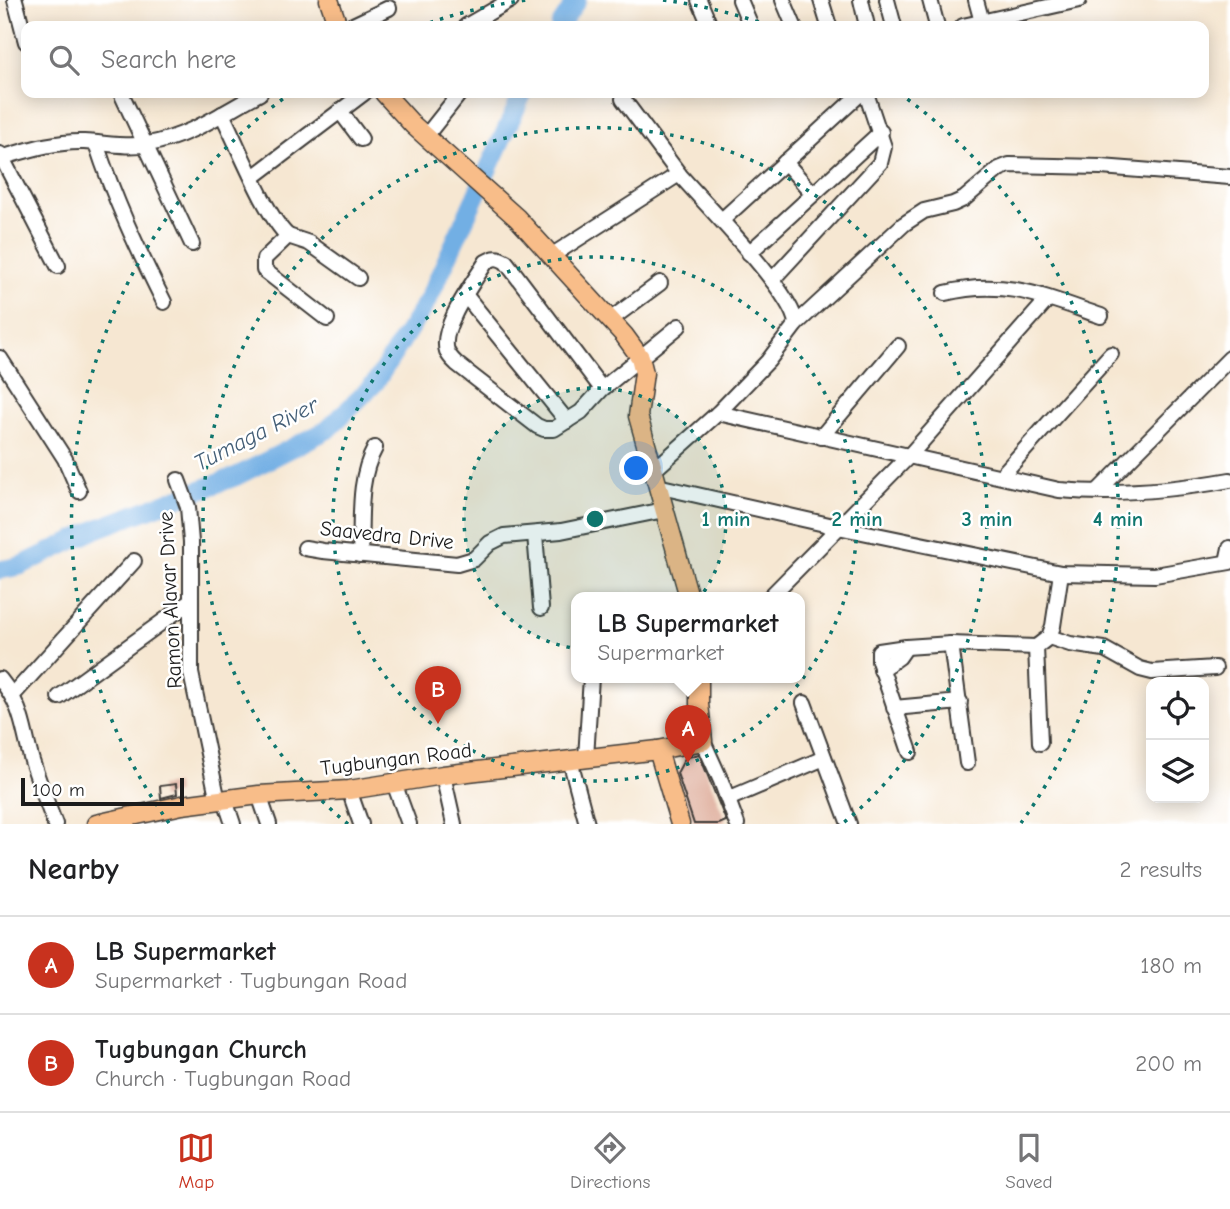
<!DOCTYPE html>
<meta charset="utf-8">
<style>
body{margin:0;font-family:"Comic Neue",sans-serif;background:#f2f2f2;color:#202124}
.controls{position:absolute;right:21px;bottom:21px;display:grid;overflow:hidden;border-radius:14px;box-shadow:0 4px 18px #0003}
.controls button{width:63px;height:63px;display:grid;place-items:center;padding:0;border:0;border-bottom:2px solid #e0e0e0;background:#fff;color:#202124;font:35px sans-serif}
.scale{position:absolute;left:21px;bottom:18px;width:163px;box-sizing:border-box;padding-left:7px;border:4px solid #1c1c1c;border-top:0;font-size:19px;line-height:24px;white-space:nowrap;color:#1c1c1c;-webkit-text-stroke:5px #fff;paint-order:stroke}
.you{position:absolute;left:637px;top:469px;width:24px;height:24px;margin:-18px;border:5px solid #fff;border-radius:50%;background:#1a73e8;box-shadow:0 0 0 10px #1a73e833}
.badge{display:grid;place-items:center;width:46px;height:46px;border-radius:50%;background:#c8321e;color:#fff;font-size:23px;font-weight:700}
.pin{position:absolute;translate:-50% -58px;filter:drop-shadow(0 2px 4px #0008)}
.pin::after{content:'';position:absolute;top:37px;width:24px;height:21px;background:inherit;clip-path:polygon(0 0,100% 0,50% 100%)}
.popup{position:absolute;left:571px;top:592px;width:234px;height:91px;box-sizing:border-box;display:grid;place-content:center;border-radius:14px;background:#fff;filter:drop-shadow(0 2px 5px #0005);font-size:23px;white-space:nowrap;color:#757577}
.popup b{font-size:26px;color:#202124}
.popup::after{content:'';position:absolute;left:50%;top:100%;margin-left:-14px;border:14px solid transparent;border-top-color:#fff}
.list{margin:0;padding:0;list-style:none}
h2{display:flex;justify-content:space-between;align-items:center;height:91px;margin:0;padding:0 28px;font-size:30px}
h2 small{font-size:23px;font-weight:400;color:#757577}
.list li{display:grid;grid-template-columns:46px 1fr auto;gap:21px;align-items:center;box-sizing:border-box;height:98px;padding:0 28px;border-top:2px solid #e0e0e0}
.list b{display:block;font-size:26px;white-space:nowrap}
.list p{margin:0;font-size:23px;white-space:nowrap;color:#757577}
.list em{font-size:23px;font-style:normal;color:#757577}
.icon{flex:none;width:38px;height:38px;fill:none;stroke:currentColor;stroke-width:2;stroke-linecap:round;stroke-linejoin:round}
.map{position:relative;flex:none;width:1230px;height:824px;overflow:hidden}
.search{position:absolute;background:#fff;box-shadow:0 4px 18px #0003;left:21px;right:21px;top:21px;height:77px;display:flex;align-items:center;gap:18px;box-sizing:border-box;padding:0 24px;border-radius:14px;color:#757577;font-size:26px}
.sheet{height:287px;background:#fff}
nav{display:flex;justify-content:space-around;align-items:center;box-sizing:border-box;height:98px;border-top:2px solid #e0e0e0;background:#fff;font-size:19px;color:#757577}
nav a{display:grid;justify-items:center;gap:4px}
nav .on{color:#c8321e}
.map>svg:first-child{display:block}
</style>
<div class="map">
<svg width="1230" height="824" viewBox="0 0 1230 824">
<rect width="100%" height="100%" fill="#fff"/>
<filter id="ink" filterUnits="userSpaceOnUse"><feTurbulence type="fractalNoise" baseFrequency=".0143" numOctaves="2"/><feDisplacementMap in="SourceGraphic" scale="14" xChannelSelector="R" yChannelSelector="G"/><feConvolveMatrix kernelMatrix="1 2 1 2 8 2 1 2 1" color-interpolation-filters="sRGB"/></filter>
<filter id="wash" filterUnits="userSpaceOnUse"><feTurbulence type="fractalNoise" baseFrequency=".00686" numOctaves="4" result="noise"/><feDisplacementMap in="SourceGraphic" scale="28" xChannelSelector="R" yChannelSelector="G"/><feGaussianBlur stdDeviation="1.57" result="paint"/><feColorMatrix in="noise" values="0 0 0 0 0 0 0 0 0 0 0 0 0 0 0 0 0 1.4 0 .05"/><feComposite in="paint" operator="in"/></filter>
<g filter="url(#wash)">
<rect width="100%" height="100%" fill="#f6e7d2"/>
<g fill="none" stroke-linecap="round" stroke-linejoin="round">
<!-- river -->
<g stroke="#72afe4" stroke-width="19">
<path d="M560 26 577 0"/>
<path d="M0 570 20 566 99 528 237 476 327 430 375 383 428 300 523 93"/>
</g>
</g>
<g id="blocks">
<!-- building -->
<g fill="#dfaf9d">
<path d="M699 754 726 821 719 824H694L677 773 685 758Z"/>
<path d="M176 784 177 794 161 798 160 786Z"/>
</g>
</g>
</g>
<g filter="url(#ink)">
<use href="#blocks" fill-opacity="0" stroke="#3d3a37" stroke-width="2"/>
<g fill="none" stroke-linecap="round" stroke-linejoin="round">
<defs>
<g id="minor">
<path d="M15 0 26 42"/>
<path d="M699 0 710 26"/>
<path d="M740 0 751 26"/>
<path d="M783 0 794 26"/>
<path d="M821 0 829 26"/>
<path d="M861 0 867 26"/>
<path d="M887 0 894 26"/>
<path d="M930 0 937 26"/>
<path d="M976 0 982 22"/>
<path d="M351 26 389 8"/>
<path d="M466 26 511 0"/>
<path d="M963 26 1079 0"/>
<path d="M121 93 192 244"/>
<path d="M340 111 361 139"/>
<path d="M222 114C238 145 265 215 288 236L264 259V270L327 319"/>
<path d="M426 136 460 93"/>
<path d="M96 143C114 199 138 250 164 302"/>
<path d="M0 154 58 266"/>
<path d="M0 158C28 150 55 141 84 142 105 143 127 148 148 144 189 137 224 112 260 93"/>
<path d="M785 162 813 194"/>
<path d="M253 177 364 93"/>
<path d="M722 220 861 93"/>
<path d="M288 236 309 243 358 278"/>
<path d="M749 253 881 132"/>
<path d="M551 256 679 174 623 99"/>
<path d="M772 280 880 163 884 147 866 93"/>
<path d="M945 293C1006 278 1045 297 1101 316"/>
<path d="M466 296 567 421"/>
<path d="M610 320 660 283"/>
<path d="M796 324 904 224 924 211 953 204 964 199 999 169 1009 165 1101 167 1230 177"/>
<path d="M0 358 65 459 79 491"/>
<path d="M602 389 506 262C498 257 494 257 486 262 474 282 439 328 447 351 449 357 453 360 457 364L537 426 544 429H554L581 412 602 389 679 326"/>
<path d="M718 413 1059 490C1115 495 1174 490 1230 480"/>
<path d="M821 437 898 346"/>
<path d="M653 471 718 413 768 361 796 324C793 292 703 202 679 174"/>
<path d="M1001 476 1111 354"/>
<path d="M178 480 188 507 191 542V673L218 801"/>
<path d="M657 486 838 527 1061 573 1155 575 1230 562"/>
<path d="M1098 491 1230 358"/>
<path d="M535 534 541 608"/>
<path d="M305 548 323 551 457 564 474 559 490 543 504 536 561 531 664 510"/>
<path d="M360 555C362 520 357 480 375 448"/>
<path d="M1227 562 1230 548"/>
<path d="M770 597 909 456 1048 299"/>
<path d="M1049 637 1070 644 1104 649 1140 669 1152 672 1215 668"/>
<path d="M951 644 967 763"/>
<path d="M1036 647 1040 743"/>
<path d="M881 670 899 657 906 647"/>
<path d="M0 679C24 709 22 727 32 761 39 782 47 803 55 824"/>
<path d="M13 695 134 561"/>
<path d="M59 697 191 601"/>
<path d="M804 703 849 824"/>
<path d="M894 708 960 702"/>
<path d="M703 741 721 781 737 824"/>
<path d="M910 752 879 661V651L906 647 951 644 1036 647 1049 637 1053 626 1061 573"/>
<path d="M586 758 591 677"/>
<path d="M570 760 587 824"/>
<path d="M443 775 454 824"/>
<path d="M394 783 409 824"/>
<path d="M349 790 361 824"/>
<path d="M259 795 269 824"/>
<path d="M728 799 824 758"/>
<path d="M225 800 233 824"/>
</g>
<g id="major">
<path d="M329 0 338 26"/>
<path d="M384 93 413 125 517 218 624 335 640 357 644 373 638 416 689 597"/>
<path d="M658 750 680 824"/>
<path d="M96 824 182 805 259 795 349 790 443 775 658 750 703 741 699 704V677"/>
</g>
</defs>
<!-- minor casing -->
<use href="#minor" stroke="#3d3a37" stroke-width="18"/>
<!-- major casing -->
<use href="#major" stroke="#3d3a37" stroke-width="21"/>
<!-- minor -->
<use href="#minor" stroke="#fff" stroke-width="14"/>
<!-- major -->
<use href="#major" stroke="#f8bd89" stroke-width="18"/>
</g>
</g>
<!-- distance rings -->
<circle cx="595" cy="519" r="131" fill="#0f766e" fill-opacity=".12"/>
<g fill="none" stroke="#0f766e" stroke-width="3.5" stroke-dasharray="3.5 7">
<circle cx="595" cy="519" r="131"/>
<circle cx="595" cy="519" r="262"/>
<path d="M348 824A392 392 0 1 1 842 824"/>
<path d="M169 823A523 523 0 0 1 291 93M420 26A523 523 0 0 1 527 0M663 0A523 523 0 0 1 770 26M899 93A523 523 0 0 1 1021 823"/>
</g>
<g text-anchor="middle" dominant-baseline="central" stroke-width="5" stroke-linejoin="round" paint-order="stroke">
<!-- street labels -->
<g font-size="21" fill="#1c1c1c" stroke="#fff">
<text transform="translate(387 535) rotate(6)">Saavedra Drive</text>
<text transform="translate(170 600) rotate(-93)">Ramon Alavar Drive</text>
<text transform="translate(396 759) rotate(-7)">Tugbungan Road</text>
</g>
<!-- water labels -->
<g font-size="23" font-style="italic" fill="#435e76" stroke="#fff">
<text transform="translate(256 434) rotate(-27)">Tumaga River</text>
</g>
</g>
<circle cx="595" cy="519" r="10" fill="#0f766e" stroke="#fff" stroke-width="3.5"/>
<g font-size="21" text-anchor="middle" font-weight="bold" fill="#0f766e" stroke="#fff" stroke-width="5" stroke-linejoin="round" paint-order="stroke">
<text x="726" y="526">1 min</text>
<text x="857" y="526">2 min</text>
<text x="987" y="526">3 min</text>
<text x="1118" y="526">4 min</text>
</g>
</svg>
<div class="controls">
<button><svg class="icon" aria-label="locate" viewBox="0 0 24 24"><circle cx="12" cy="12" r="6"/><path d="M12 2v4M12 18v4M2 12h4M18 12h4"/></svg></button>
<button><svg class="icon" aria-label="layers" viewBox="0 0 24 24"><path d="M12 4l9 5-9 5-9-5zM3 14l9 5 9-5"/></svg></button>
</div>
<div class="scale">100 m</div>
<div class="you"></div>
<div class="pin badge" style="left:688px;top:763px">A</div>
<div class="popup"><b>LB Supermarket</b>Supermarket</div>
<div class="pin badge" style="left:438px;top:724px">B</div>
<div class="search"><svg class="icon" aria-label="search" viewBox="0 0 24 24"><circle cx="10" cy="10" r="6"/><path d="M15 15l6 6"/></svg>Search here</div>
</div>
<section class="sheet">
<h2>Nearby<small>2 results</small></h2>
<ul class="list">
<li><span class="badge">A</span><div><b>LB Supermarket</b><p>Supermarket · Tugbungan Road</p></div><em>180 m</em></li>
<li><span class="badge">B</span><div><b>Tugbungan Church</b><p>Church · Tugbungan Road</p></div><em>200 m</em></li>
</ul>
</section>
<nav>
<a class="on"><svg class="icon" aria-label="map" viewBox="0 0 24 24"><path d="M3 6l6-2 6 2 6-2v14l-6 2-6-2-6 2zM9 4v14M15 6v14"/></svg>Map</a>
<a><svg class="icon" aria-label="directions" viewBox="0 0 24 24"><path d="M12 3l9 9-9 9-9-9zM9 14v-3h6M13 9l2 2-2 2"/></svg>Directions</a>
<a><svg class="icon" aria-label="saved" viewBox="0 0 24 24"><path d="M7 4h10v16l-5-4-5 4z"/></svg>Saved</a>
</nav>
